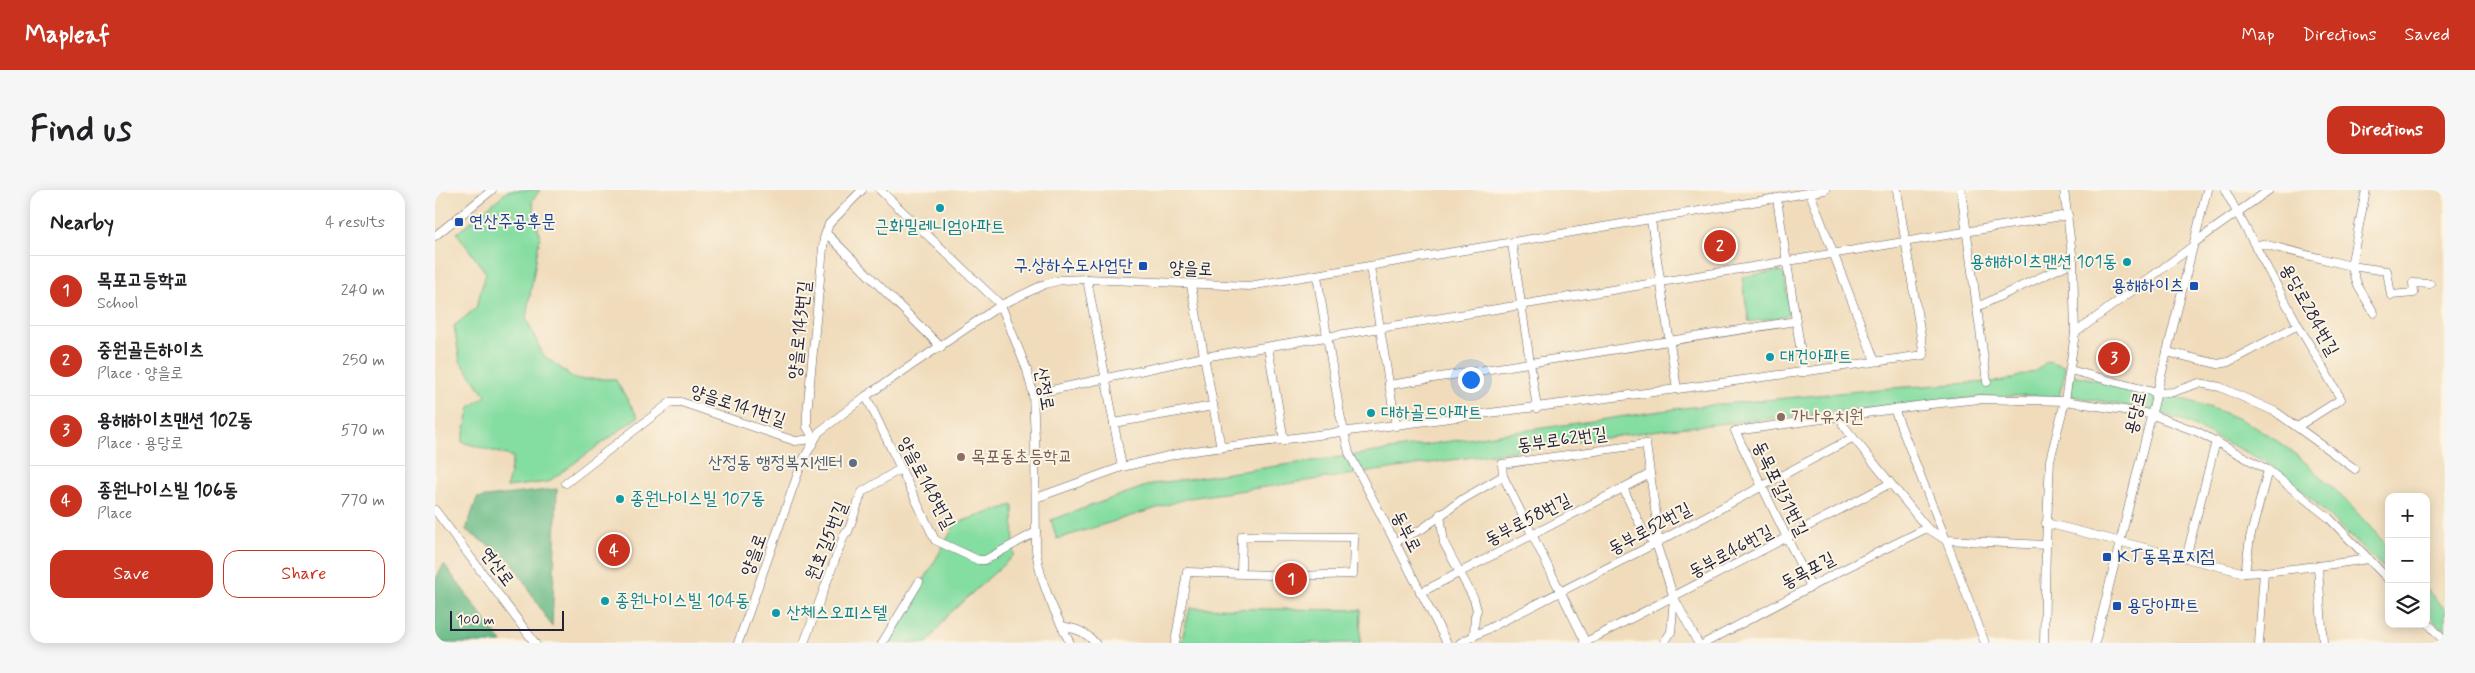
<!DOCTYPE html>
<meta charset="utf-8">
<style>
body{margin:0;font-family:Mynerve,"Poor Story",sans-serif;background:#f6f6f6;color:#202124}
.controls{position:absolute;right:15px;bottom:15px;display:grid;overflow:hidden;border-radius:10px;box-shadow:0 2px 12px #0003}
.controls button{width:45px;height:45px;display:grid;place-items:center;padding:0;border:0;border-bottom:1px solid #e0e0e0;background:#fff;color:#202124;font:25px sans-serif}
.scale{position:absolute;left:15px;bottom:12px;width:114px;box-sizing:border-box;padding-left:5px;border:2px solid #22223b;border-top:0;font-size:14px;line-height:18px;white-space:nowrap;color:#22223b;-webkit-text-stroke:4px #fcf5e5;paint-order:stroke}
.you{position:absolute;left:1035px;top:189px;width:18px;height:18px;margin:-12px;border:4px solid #fff;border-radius:50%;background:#1a73e8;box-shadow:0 0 0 8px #1a73e833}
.badge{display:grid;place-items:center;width:32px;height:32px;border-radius:50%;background:#c8321e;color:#fff;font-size:16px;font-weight:700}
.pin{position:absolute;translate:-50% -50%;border:2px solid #fff;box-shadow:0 1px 5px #0006}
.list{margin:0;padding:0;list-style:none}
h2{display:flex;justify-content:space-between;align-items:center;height:65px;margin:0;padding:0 20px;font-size:21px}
h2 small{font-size:16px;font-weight:400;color:#757577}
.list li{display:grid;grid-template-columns:32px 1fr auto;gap:15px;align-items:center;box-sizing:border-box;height:70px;padding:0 20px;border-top:1px solid #e0e0e0}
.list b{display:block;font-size:19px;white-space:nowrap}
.list p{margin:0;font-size:16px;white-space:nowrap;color:#757577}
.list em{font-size:16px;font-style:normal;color:#757577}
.actions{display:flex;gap:10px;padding:15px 20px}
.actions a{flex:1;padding:11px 0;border:1px solid #c8321e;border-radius:15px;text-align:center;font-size:18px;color:#c8321e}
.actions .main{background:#c8321e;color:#fff}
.icon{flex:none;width:28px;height:28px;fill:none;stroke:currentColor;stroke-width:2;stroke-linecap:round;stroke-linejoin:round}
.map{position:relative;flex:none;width:2010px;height:453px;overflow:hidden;border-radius:15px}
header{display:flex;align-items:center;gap:30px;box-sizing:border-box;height:70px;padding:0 25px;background:#c8321e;color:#fff}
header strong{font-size:24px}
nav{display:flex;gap:28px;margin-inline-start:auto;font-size:18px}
.intro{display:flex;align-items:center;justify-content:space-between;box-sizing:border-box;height:120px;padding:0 30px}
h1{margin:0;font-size:35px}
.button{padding:12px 22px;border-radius:15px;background:#c8321e;color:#fff;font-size:18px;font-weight:700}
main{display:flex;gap:30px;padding:0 30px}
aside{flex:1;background:#fff;border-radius:15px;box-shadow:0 2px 12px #0003}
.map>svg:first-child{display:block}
</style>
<header>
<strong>Mapleaf</strong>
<nav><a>Map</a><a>Directions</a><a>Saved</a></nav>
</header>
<div class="intro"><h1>Find us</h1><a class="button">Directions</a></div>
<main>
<aside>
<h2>Nearby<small>4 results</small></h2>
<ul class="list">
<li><span class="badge">1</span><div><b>목포고등학교</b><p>School</p></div><em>240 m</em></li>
<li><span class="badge">2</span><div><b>중원골든하이츠</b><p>Place · 양을로</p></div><em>250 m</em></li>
<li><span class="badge">3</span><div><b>용해하이츠맨션 102동</b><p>Place · 용당로</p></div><em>570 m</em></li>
<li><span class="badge">4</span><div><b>종원나이스빌 106동</b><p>Place</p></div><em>770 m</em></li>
</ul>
<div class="actions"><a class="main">Save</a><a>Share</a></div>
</aside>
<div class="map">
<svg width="2010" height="453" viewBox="0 0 2010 453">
<rect width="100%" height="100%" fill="#fcf5e5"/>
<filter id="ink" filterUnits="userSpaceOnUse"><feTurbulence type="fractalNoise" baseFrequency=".02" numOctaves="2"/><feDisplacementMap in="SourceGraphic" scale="10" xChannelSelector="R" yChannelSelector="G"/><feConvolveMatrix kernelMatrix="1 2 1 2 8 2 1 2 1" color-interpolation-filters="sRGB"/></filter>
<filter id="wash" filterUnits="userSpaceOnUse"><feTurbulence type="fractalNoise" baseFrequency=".0096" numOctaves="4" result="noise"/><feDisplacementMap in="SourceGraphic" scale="20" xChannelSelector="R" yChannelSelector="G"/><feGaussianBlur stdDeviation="1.12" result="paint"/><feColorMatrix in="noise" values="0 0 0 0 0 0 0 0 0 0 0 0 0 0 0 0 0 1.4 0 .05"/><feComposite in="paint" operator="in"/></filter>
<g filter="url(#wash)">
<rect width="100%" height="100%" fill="#f0dcbb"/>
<!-- green -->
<g fill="#84dda1" stroke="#53806e">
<path d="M74 0H105L97 11 105 47 91 128 108 165 140 189H180L203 227 113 292 72 297 78 267 27 252 35 217 51 206 25 171 19 136 41 118 51 83 22 43Z"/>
<path d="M1345 81 1349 85 1355 121 1351 126 1314 132 1307 87Z"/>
<path d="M1613 171 1629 176 1630 182 1624 207 1597 205 1523 209 1224 240 754 308 622 349 616 330 717 294 1247 218 1455 198 1569 191 1600 181Z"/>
<path d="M1638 185C1705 200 1780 209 1838 248 1883 278 1918 318 1954 358V383L1852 286 1831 272 1746 230 1721 221 1637 206 1635 202Z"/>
<path d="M578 315 579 365 514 424 492 453H454L521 333Z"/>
<path d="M1991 399 2010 419V442L1991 423Z"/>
<path d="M755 418 926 420 925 453H746Z"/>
</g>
<!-- forest -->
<g fill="#6bbc87" stroke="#466f61">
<path d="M122 299 117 437 77 372 31 340 42 308Z"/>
<path d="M9 374 67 453H0V390Z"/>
</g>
</g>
<g filter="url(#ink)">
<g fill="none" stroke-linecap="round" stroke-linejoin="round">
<defs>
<g id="minor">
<path d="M445 0 566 115 592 180 598 204 600 249 601 360C606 396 619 421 635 453"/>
<path d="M1526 0 1552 192"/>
<path d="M1790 0 1863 135 1906 209 1862 237"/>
<path d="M1931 0 1916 76 1923 96 1939 123"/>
<path d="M1375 3 1440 171"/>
<path d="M1342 9 1369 182"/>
<path d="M1216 30 1242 199"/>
<path d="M391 43 506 157"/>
<path d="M0 46 57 0"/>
<path d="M1759 53 1834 0"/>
<path d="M1077 54 1102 218"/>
<path d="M1821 55 1828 54 1916 76 1952 81 1956 105 1979 103 1978 93 1995 94"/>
<path d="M935 77 961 236"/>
<path d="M882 86 905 224 914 263 1012 453"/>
<path d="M652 89 687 277"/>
<path d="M756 95 786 258"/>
<path d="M1542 117 1638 72"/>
<path d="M1640 143 1758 56"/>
<path d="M833 157 849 251"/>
<path d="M1732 162 1783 174 1793 172 1863 135"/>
<path d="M1635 180 1722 203 1738 202 1764 193 1785 197 1841 222 1920 279"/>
<path d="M954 195 1361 131"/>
<path d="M598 204 769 167 1633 25"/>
<path d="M431 206 500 350 543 370H550L601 342"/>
<path d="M1459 219 1511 350 1611 355"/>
<path d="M1407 227 1408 235 1492 338 1511 350 1550 453"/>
<path d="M679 233 778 216"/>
<path d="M131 293 236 212H246L360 251 379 249 372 237V223L389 48 394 34 427 0"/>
<path d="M1188 298 1210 345 1221 353 1239 408 1263 453"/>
<path d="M601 308 687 277 750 262 1242 199 1489 165 1462 0"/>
<path d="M0 320 100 453"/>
<path d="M1005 324 1009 353 1039 409 1042 420 1040 426 1039 445"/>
<path d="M1611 333 1810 383 1829 382 1824 453"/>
<path d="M960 352 987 339 1028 309 1068 286"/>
<path d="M1751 368 1781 251"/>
<path d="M1883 376 1934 369"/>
<path d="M1829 382 1883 376 1888 453"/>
<path d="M1810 383 1815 348 1833 280"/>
<path d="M1376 397 1300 241 1496 214 1545 209 1630 211 1715 224 1763 242 1833 280 1893 327 1954 390"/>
<path d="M985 403 1215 284"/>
<path d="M1991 431 2010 452"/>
<path d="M627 436C641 439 650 441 660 453"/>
<path d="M303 453 367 272 384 242 431 206 566 115 610 94 626 90 652 89 814 96 1390 0"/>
<path d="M369 453 410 343 413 342 427 302 465 279"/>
<path d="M447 453 484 392"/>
<path d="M740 453 752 382 863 386 918 384 919 347 807 346 806 383"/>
<path d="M1025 453 1221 353 1417 248"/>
<path d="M1149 453 1454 294"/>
<path d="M1151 453 1068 286 1067 274 1211 254 1223 341 1221 353"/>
<path d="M1229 453 1236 442 1239 408"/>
<path d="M1270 453 1407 380 1492 338"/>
<path d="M1609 453 1611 355 1615 270 1630 211 1640 143 1638 72 1629 0"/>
<path d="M1660 453 1772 0"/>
</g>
</defs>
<!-- minor casing -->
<use href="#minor" stroke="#6a6368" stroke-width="9"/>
<!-- minor -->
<use href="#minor" stroke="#fff" stroke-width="8"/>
</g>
</g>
<!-- markers -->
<g fill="#0f9aa8" stroke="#fcf5e5" stroke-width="2">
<circle cx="505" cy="18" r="5"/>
<circle cx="1692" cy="72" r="5"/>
<circle cx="1335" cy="167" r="5"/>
<circle cx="936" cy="223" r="5"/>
<circle cx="185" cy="309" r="5"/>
<circle cx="170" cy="411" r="5"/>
<circle cx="341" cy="423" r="5"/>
</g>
<g fill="#1a4fb4" stroke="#fcf5e5" stroke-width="2">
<rect x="19" y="27" width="10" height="10" rx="2.5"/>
<rect x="703" y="71" width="10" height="10" rx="2.5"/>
<rect x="1754" y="91" width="10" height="10" rx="2.5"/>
<rect x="1667" y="362" width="10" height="10" rx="2.5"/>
<rect x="1677" y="411" width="10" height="10" rx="2.5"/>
</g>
<g fill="#8d6e63" stroke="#fcf5e5" stroke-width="2">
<circle cx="1346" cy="227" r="5"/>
<circle cx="526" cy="267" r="5"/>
</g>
<circle fill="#5c6f8a" stroke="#fcf5e5" stroke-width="2" cx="418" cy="273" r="5"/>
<g text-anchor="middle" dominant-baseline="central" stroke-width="4" stroke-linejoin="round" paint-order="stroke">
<!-- transit labels -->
<g font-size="18" fill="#164399" stroke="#fcf5e5" text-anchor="start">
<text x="34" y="32">연산주공후문</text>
<text x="698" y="76" text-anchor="end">구.상하수도사업단</text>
<text x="1749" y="96" text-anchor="end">용해하이츠</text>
<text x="1682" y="367">KT동목포지점</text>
<text x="1692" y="416">용당아파트</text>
</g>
<!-- culture labels -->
<g font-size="18" fill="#0d838f" stroke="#fcf5e5" text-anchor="start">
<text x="505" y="37" text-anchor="middle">근화밀레니엄아파트</text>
<text x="1682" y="72" text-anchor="end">용해하이츠맨션 101동</text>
<text x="1345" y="167">대건아파트</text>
<text x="946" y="223">대하골드아파트</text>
<text x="195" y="309">종원나이스빌 107동</text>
<text x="180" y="411">종원나이스빌 104동</text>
<text x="351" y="423">산체스오피스텔</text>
</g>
<!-- street labels -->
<g font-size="18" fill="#22223b" stroke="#fcf5e5">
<text transform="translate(756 79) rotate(3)">양을로</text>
<text transform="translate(1874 120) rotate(61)">용당로284번길</text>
<text transform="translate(365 140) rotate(-84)">양을로143번길</text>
<text transform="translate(609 199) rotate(80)">산정로</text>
<text transform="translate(303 216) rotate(18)">양을로141번길</text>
<text transform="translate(1701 223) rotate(-76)">용당로</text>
<text transform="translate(1127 250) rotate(-8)">동부로62번길</text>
<text transform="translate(491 293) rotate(62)">양을로148번길</text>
<text transform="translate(1345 299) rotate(64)">동목포길31번길</text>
<text transform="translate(1093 330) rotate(-27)">동부로58번길</text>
<text transform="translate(1215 339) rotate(-28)">동부로52번길</text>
<text transform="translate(971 342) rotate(63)">동부로</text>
<text transform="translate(392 351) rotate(-68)">원호길5번길</text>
<text transform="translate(1296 362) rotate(-28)">동부로46번길</text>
<text transform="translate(319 365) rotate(-70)">양을로</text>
<text transform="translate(62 377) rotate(53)">연산로</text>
<text transform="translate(1373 381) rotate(-28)">동목포길</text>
</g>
<!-- education labels -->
<g font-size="18" fill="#785e54" stroke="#fcf5e5" text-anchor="start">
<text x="1356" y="227">가나유치원</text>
<text x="536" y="267">목포동초등학교</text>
</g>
<!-- service labels -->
<g font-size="18" fill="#4e5e75" stroke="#fcf5e5" text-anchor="end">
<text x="408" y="273">산정동 행정복지센터</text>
</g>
</g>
</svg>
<div class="controls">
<button>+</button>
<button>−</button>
<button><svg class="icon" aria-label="layers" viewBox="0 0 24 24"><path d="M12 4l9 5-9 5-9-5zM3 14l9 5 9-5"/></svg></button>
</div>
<div class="scale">100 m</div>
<div class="you"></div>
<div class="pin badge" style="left:856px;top:389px">1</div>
<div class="pin badge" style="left:1285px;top:56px">2</div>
<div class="pin badge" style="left:1679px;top:168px">3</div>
<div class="pin badge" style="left:179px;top:360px">4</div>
</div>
</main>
